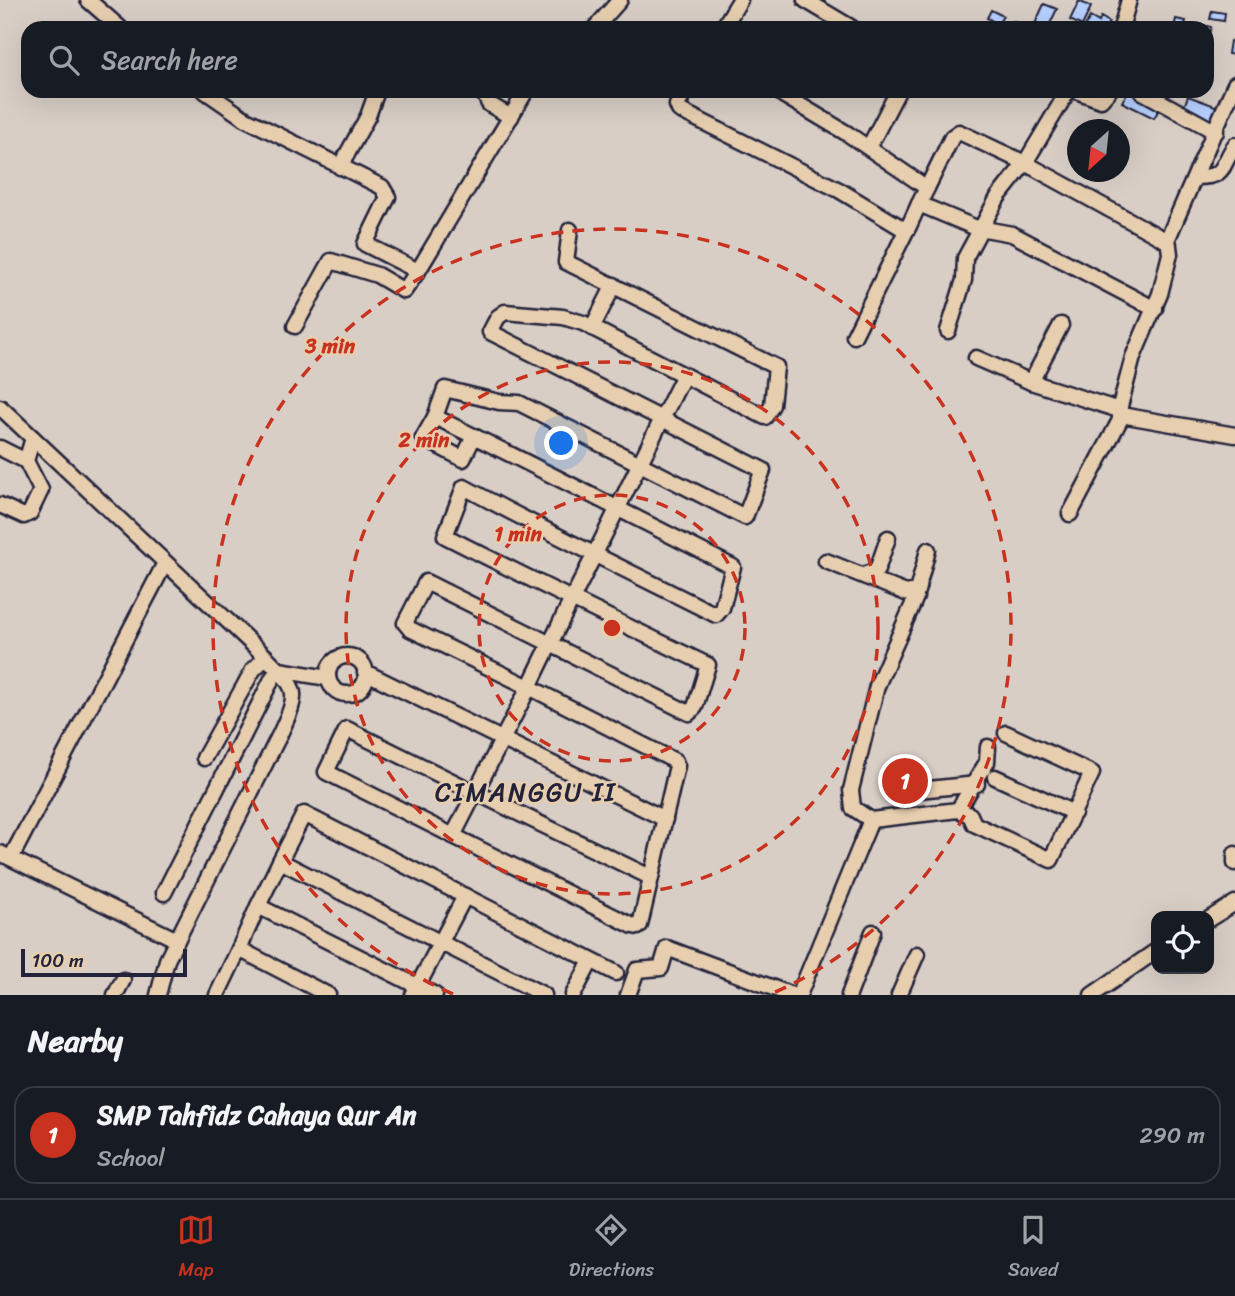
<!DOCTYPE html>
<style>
body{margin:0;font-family:Sriracha,sans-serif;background:#20242c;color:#f1f3f6}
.controls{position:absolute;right:21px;bottom:21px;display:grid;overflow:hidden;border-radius:14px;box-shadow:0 7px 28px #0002}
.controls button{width:63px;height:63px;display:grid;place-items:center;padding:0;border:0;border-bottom:2px solid #363941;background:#171b24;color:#f1f3f6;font:35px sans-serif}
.compass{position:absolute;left:1067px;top:119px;width:63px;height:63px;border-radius:50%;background:#171b24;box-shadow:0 7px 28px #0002;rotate:207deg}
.scale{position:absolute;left:21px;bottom:18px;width:166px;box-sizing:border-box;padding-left:7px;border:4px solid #22223b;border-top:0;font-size:19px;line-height:24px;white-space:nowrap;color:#22223b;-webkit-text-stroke:5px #e7ceaf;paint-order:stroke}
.you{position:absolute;left:562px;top:444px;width:24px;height:24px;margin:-18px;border:5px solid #fff;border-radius:50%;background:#1a73e8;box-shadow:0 0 0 10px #1a73e833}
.badge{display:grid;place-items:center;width:46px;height:46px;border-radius:50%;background:#c8321e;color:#fff;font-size:23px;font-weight:700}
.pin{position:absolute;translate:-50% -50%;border:4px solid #fff;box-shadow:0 2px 7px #0006}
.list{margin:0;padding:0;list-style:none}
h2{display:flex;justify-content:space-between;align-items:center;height:91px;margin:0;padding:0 28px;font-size:30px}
h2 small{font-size:23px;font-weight:400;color:#9ea1a6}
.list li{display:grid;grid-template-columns:46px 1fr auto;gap:21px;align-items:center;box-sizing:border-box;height:98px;margin:0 14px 14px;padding:0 14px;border:2px solid #363941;border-radius:21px}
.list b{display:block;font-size:26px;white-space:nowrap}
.list p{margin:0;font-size:23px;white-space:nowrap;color:#9ea1a6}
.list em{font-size:23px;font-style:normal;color:#9ea1a6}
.icon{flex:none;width:38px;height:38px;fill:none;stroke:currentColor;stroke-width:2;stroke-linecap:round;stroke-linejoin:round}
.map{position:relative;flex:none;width:1235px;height:995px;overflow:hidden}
.search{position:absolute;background:#171b24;box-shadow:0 7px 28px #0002;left:21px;right:21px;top:21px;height:77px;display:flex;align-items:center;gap:18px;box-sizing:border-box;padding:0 24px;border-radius:21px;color:#9ea1a6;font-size:26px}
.sheet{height:203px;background:#171b24}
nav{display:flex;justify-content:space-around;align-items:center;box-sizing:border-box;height:98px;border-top:2px solid #363941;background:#171b24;font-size:19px;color:#9ea1a6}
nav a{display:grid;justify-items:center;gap:4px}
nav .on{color:#c8321e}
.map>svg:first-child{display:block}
</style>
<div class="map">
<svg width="1235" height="995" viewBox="0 0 1235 995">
<rect width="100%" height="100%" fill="#d8cec6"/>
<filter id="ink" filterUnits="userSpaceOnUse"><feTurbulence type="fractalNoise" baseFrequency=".0143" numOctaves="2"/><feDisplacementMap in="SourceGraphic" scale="14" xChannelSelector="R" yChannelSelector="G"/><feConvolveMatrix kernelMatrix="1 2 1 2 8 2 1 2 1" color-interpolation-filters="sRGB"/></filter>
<g filter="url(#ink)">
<!-- building -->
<g fill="#b6cffd" stroke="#22223b" stroke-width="2">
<path d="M1079 1 1091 7 1082 26 1070 20Z"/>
<path d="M1044 4 1057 9 1048 28 1035 24Z"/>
<path d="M991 10 1003 16 998 24 987 18Z"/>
<path d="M1212 11 1225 13 1224 21 1210 19Z"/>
<path d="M1090 17 1099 22 1101 17 1109 22 1107 26 1111 28H1084Z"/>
<path d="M1176 19 1186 21 1184 28H1174Z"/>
<path d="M1013 21 1020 25 1018 28H1009Z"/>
<path d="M1198 24 1211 27 1207 43V28H1197Z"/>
<path d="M1230 41 1235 42V55L1228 54Z"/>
<path d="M1128 91 1161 106 1154 118 1122 102Z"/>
<path d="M1188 96 1218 107 1212 123 1182 112Z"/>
</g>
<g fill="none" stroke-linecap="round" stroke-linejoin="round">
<defs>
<g id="minor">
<path d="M88 0 120 28"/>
<path d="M805 0 852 28"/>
<path d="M595 28 620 0"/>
<path d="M723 28 740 0"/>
<path d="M1121 28 1129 0"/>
<path d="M205 91 244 118 382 187 388 197 365 244 418 271 526 91"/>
<path d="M483 91 489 104 511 117"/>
<path d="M686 91 677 105 679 110 839 190 902 228H908L919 204"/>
<path d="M1076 91 1101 100 1109 91"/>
<path d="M1141 91 1216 132"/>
<path d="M783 95 848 134 927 188 919 204 974 227 1012 234 1155 309"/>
<path d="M869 147 898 91"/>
<path d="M340 167 368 116 377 91"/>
<path d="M1196 177C1227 177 1220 167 1235 145"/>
<path d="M927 188 952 137 959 132 1025 163 1167 241"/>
<path d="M295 326 331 261 377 275 404 291 418 271"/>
<path d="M592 328 614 285"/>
<path d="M948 331 964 280 965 258 998 197 1025 163 1068 91"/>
<path d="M854 336 907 229"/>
<path d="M976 358 1031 382 1119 410 1133 357 1160 294 1170 254 1168 238 1235 84"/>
<path d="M1031 382 1061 325"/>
<path d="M0 407 266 657C300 691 299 692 280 734L167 960 158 995"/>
<path d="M1121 415 1235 435"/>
<path d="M435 417C535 466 634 517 733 567L722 608 716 615C632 573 547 532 464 487L445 536C532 580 620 623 708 665L695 707 689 713 426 582 405 623 410 629 529 687 572 599C610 525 646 450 684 375"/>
<path d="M474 436 463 459 423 438 435 417 445 389 499 402 519 403 745 517 763 470 490 332 498 317 505 312 563 317 583 323 765 417 772 405 776 367 566 262 570 230"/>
<path d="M0 448 26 461"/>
<path d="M0 505 24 516 30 513 41 490 26 461 33 438"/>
<path d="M1070 514 1120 420V409"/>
<path d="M863 575 877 570 888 538"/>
<path d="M906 593 917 591 928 550"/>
<circle cx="347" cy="675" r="19"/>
<path d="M365 672 665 819"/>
<path d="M204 758 253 670 266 657"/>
<path d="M995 777 1074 813"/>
<path d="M919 790 977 784"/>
<path d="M958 810 970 815 974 824 1051 860 1092 773 1006 733"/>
<path d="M871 820 958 810 987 762 988 747"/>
<path d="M453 836 529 687 675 761 677 766 640 925 638 927 633 926 326 772 347 729 472 791 477 793 650 877"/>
<path d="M0 853 177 940"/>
<path d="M1235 854V863"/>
<path d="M11 858 165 563"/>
<path d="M280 861 304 814 616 973"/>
<path d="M164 893 273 677 279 670 328 678"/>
<path d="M258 906 280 861 544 995"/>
<path d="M1209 919 1235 903"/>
<path d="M239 949 258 906 435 995"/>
<path d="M115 995 123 980"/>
<path d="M217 995 239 949 328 995"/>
<path d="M413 995 465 896"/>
<path d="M573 995 591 961"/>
<path d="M628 995 637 970 661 968 667 948 792 995"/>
<path d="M799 995 871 820 853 808 851 790 877 686 916 597 826 561"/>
<path d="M849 995 873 932"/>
<path d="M899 995 917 954"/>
<path d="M1092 995 1156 951"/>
</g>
</defs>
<!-- minor casing -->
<use href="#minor" stroke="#22223b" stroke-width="19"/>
<!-- minor -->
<use href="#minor" stroke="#e7ceaf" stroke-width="14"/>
</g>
</g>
<!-- distance rings -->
<g fill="none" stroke="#c8321e" stroke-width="3.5" stroke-dasharray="12 9">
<circle cx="612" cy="628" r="133"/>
<circle cx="612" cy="628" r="266"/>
<path d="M453 994A399 399 0 1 1 771 994"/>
</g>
<g text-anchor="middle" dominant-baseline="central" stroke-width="5" stroke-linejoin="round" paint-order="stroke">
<!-- quarter labels -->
<g font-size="26" letter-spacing="2" fill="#22223b" stroke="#e7ceaf">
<text x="526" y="792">CIMANGGU II</text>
</g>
</g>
<circle cx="612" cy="628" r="10" fill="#c8321e" stroke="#e7ceaf" stroke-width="3.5"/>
<g font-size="21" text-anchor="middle" font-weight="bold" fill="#c8321e" stroke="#e7ceaf" stroke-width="5" stroke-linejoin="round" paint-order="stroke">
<text x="330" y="353">3 min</text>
<text x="424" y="447">2 min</text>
<text x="518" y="541">1 min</text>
</g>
</svg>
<div class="controls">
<button><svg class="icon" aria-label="locate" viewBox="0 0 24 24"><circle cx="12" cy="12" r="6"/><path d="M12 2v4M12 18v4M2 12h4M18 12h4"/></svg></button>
</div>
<svg class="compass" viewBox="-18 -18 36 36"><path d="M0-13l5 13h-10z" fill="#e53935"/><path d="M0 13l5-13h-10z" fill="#9ea1a6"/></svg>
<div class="scale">100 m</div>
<div class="you"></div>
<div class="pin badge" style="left:905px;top:781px">1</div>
<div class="search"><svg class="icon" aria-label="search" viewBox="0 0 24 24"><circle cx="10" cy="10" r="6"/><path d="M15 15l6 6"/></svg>Search here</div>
</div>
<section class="sheet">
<h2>Nearby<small></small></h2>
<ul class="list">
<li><span class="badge">1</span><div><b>SMP Tahfidz Cahaya Qur An</b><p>School</p></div><em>290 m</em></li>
</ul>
</section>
<nav>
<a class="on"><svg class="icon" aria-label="map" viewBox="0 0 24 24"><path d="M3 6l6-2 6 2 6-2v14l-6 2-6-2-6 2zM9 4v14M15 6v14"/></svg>Map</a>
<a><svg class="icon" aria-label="directions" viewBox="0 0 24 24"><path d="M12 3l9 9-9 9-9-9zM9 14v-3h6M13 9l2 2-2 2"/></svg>Directions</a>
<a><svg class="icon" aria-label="saved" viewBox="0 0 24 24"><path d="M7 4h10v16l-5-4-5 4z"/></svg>Saved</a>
</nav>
